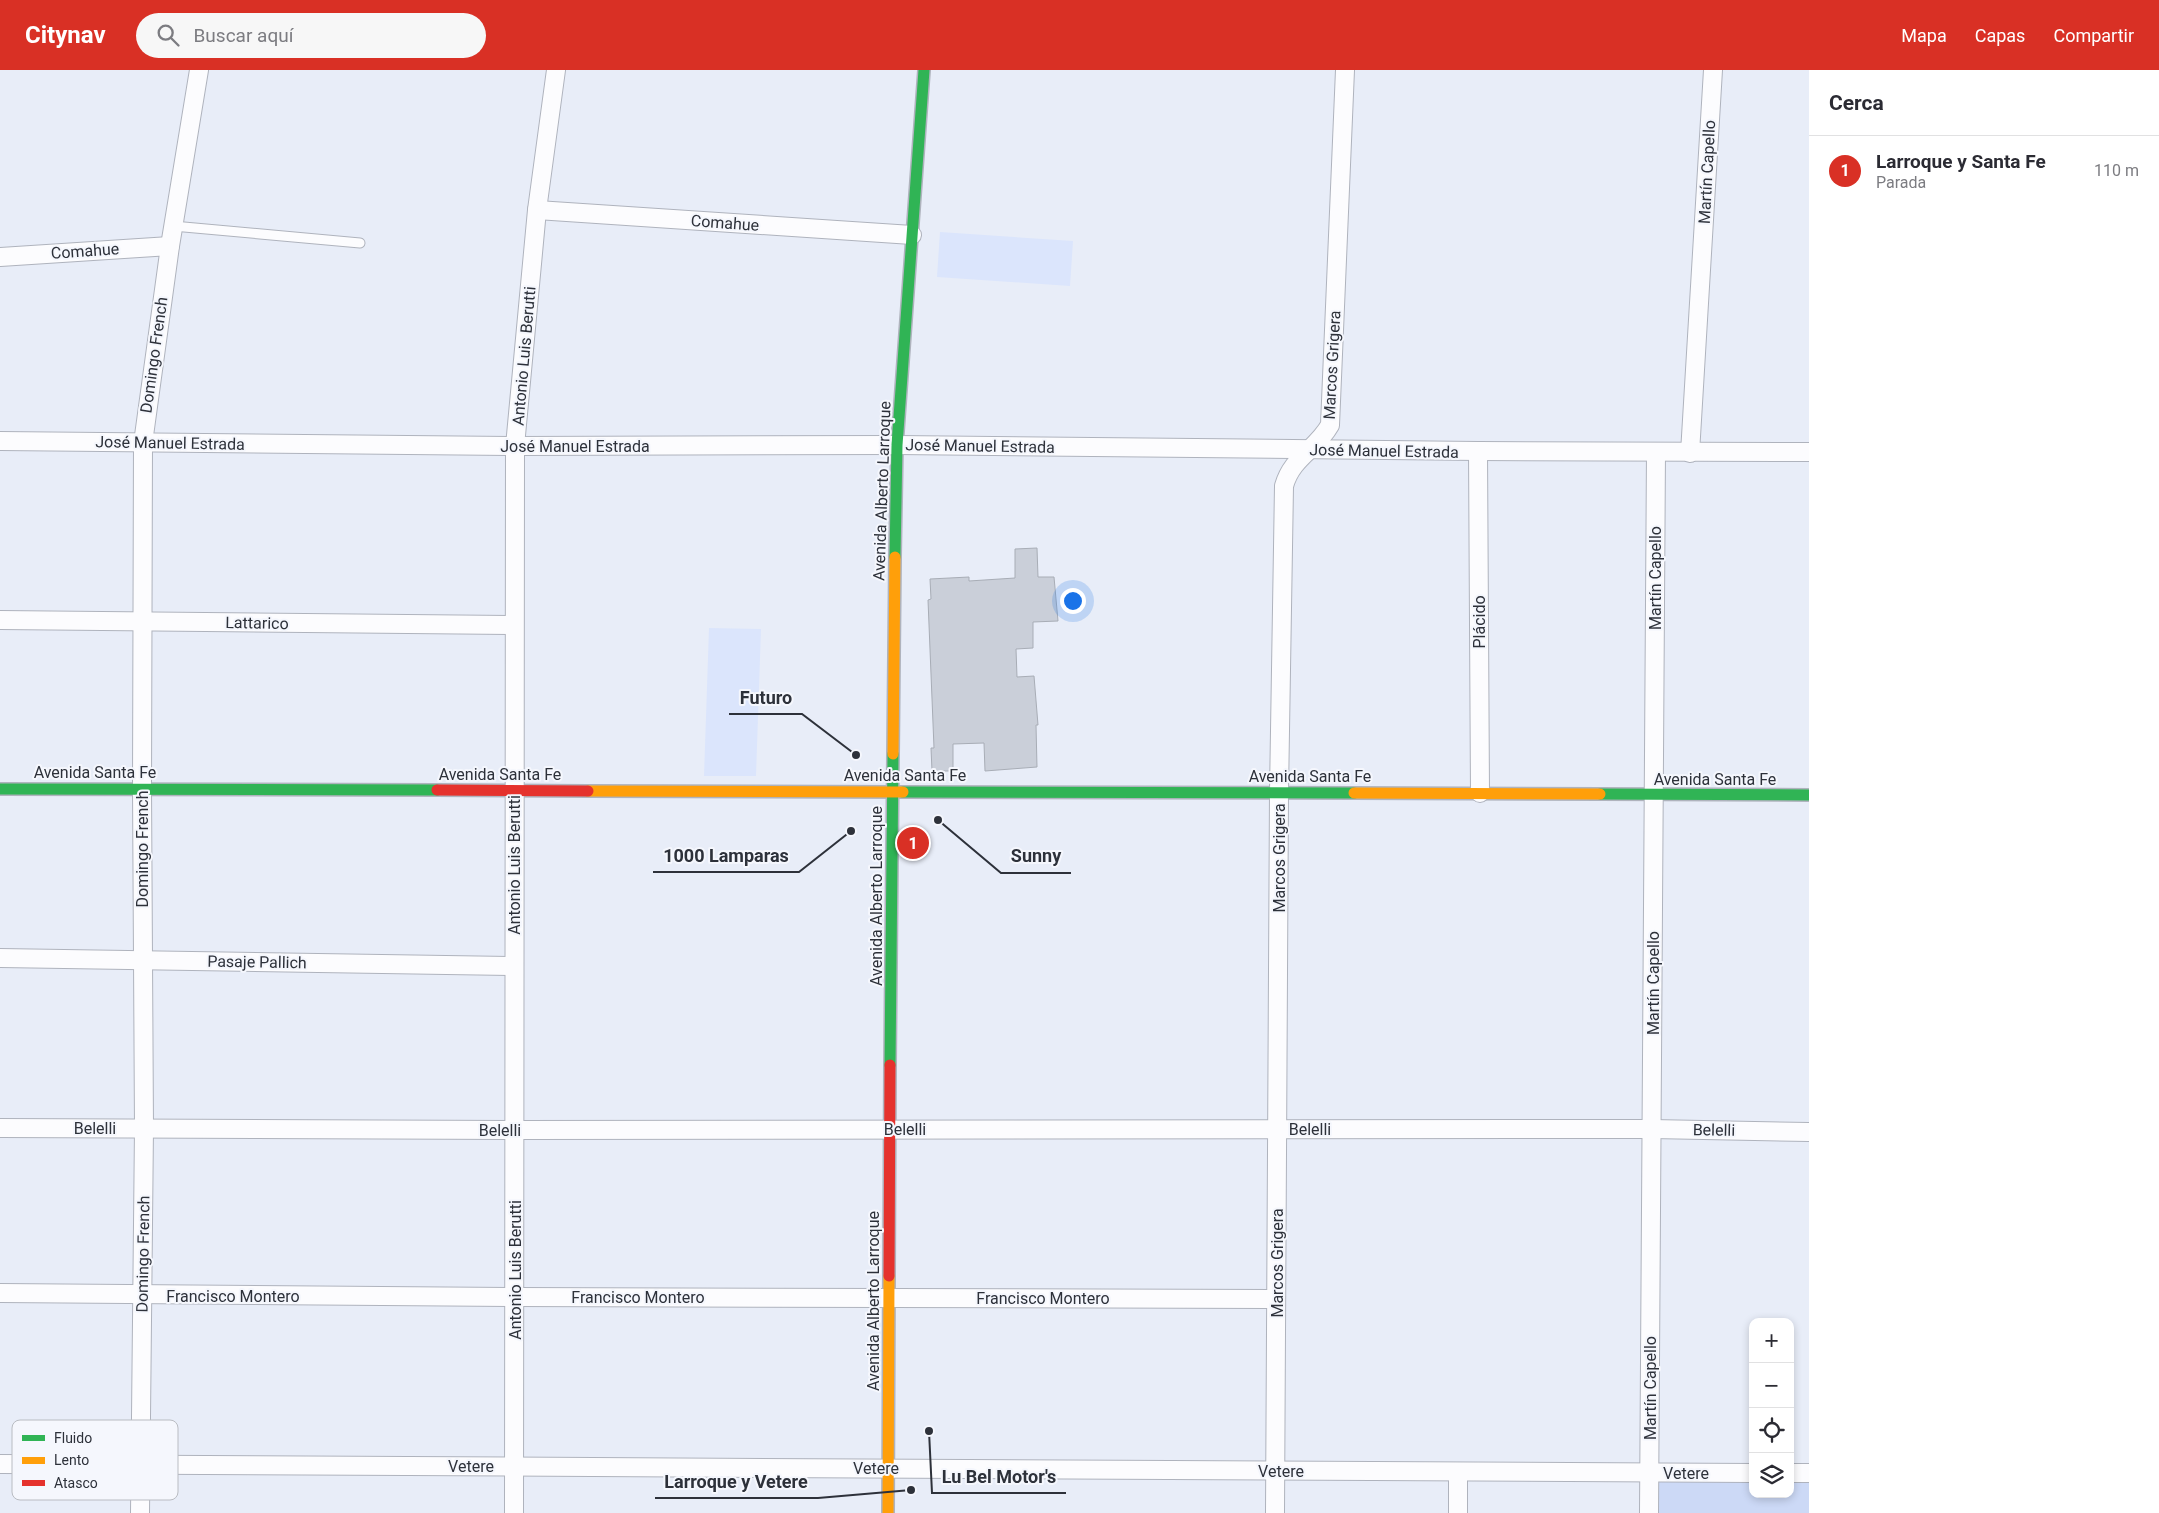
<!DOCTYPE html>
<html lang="es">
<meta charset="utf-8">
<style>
body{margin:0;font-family:Roboto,sans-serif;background:#f7f7f7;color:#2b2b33}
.controls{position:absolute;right:15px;bottom:15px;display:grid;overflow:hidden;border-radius:10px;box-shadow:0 2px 8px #0003}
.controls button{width:45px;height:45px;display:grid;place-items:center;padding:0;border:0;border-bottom:1px solid #e1e1e2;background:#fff;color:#2b2b33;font:25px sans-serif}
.you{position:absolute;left:1072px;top:530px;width:18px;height:18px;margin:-12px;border:4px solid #fff;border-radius:50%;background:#1a73e8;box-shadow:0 0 0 8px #1a73e833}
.badge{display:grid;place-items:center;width:32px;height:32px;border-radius:50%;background:#d93025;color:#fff;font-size:16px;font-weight:700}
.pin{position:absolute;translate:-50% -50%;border:2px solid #fff;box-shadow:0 1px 5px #0006}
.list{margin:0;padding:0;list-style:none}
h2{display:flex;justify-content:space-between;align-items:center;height:65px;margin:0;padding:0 20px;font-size:21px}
h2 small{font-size:16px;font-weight:400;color:#7c7c81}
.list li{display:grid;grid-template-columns:32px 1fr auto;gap:15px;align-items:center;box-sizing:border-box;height:70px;padding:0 20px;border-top:1px solid #e1e1e2}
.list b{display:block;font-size:19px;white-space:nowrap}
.list p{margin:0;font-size:16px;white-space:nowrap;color:#7c7c81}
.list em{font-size:16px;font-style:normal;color:#7c7c81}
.icon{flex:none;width:28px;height:28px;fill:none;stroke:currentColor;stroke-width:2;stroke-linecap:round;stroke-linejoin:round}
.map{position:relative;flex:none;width:1809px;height:1443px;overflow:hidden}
header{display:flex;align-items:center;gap:30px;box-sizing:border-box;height:70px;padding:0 25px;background:#d93025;color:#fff}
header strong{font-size:24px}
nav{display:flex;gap:28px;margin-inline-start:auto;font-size:18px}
.search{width:350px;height:45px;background:#f7f7f7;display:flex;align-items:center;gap:12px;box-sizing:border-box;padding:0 18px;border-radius:28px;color:#7c7c81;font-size:19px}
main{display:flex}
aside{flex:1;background:#fff}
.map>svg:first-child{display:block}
</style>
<header>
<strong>Citynav</strong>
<div class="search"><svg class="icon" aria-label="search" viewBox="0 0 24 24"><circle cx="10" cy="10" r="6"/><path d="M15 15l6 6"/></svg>Buscar aquí</div>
<nav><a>Mapa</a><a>Capas</a><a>Compartir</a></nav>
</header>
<main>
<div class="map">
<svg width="1809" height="1443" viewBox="0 0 1809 1443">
<rect width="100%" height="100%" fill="#e8edf8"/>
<!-- built -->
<g fill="#dbe5fc">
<path d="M940 162 1073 171 1070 216 937 207Z"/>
<path d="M709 558 761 559 756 706H704Z"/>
</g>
<!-- green -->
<path fill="#ccd9f6" d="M1649 1403 1753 1405V1424H1790V1406H1809V1443H1649Z"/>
<!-- building -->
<path fill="#cacfd9" stroke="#a8adb6" d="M1037 478 1038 507H1054L1058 551 1033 552V578L1016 579 1017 607 1034 606 1038 655H1036L1037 697 985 701 984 673 953 674V701H932L931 678H934L928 530 931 529 930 509 969 507V511L1015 508V479Z"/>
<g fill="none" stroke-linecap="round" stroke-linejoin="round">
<defs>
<path id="lane" d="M173 156 360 173"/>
<g id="street">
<path d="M537 140 912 165"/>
<path d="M0 187 170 176"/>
<path d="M0 371 515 376 897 375 1478 381 1809 382"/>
<path d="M1478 381 1480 723"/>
<path d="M1690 383 1713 0"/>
<path d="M0 550 514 555"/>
<path d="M0 888 514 896"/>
<path d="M0 1058 515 1060 1652 1059 1809 1062"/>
<path d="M0 1223 514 1227 1276 1229"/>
<path d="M0 1394 1753 1403"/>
<path d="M1458 1402V1443"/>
<path d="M1790 1403H1809"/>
<path d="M140 1443 144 1058 142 718 143 373 170 176 199 0"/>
<path d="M514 1443 515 376 537 140 556 0"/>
<path d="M1275 1443 1279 722 1284 416C1292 387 1316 380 1330 355L1345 0"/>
<path d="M1649 1443 1656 382"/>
</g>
<g id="fast">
<path d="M895 487 897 375 924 0"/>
<path d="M0 719 437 720"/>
<path d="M903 722 1354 723"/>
<path d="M1600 724 1809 725"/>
<path d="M890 995 893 684"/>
</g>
<g id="slow">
<path d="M893 684 895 487"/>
<path d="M588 721 903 722"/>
<path d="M1354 723 1600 724"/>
<path d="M888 1443 889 1206"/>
</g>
<g id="jam">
<path d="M437 720 588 721"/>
<path d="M889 1206 890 995"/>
</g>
</defs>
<!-- lane casing -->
<use href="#lane" stroke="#afb3bd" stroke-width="11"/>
<!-- street casing -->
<use href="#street" stroke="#afb3bd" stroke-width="20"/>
<!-- fast casing -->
<use href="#fast" stroke="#afb3bd" stroke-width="14"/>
<!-- slow casing -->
<use href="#slow" stroke="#afb3bd" stroke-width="14"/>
<!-- jam casing -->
<use href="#jam" stroke="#afb3bd" stroke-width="14"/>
<!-- lane -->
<use href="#lane" stroke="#fcfcfe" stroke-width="9"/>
<!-- street -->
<use href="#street" stroke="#fcfcfe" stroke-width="18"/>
<!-- fast -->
<use href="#fast" stroke="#30b455" stroke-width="11"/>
<!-- slow -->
<use href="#slow" stroke="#ff9f0a" stroke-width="11"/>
<!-- jam -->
<use href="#jam" stroke="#e5322d" stroke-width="11"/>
</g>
<g text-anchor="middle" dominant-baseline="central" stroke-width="4" stroke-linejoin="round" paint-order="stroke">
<!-- street labels -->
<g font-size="16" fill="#2d313a" stroke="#f5f7fd">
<text transform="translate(1707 102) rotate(-87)">Martín Capello</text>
<text transform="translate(725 153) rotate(4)">Comahue</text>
<text transform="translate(85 181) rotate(-4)">Comahue</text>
<text transform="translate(154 285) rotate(-82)">Domingo French</text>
<text transform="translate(524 286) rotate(-85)">Antonio Luis Berutti</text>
<text transform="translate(1332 295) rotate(-87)">Marcos Grigera</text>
<text transform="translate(170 373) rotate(1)">José Manuel Estrada</text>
<text x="575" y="376">José Manuel Estrada</text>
<text transform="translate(980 376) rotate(1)">José Manuel Estrada</text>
<text transform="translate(1384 381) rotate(1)">José Manuel Estrada</text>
<text transform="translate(882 421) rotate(-88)">Avenida Alberto Larroque</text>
<text transform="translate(1655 508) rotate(-90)">Martín Capello</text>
<text transform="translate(1479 552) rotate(-90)">Plácido</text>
<text transform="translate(257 553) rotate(1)">Lattarico</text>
<text x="95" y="702">Avenida Santa Fe</text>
<text x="500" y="704">Avenida Santa Fe</text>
<text x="905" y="705">Avenida Santa Fe</text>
<text x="1310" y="706">Avenida Santa Fe</text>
<text x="1715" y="709">Avenida Santa Fe</text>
<text transform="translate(142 779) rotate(-90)">Domingo French</text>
<text transform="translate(1279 788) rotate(-90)">Marcos Grigera</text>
<text transform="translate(514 795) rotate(-90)">Antonio Luis Berutti</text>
<text transform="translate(876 826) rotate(-90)">Avenida Alberto Larroque</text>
<text transform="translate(257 892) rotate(1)">Pasaje Pallich</text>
<text transform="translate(1653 913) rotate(-90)">Martín Capello</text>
<text x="95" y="1058">Belelli</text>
<text x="905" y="1059">Belelli</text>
<text x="1310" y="1059">Belelli</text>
<text x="500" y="1060">Belelli</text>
<text transform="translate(1714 1060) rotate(1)">Belelli</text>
<text transform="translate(143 1184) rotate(-89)">Domingo French</text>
<text transform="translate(1277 1193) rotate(-90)">Marcos Grigera</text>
<text transform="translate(515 1200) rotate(-90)">Antonio Luis Berutti</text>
<text x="233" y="1226">Francisco Montero</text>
<text x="638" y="1227">Francisco Montero</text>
<text x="1043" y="1228">Francisco Montero</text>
<text transform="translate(873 1231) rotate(-90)">Avenida Alberto Larroque</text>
<text transform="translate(1650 1318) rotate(-90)">Martín Capello</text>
<text x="471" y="1396">Vetere</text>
<text x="876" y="1398">Vetere</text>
<text x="1281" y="1401">Vetere</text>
<text x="1686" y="1403">Vetere</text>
</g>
</g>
<!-- legend -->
<rect x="12" y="1350" width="166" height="80" rx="8" fill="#f5f7fd" stroke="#b9bcc2" stroke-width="1"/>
<rect x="22" y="1365" width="23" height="6" fill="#30b455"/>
<rect x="22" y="1387" width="23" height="7" fill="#ff9f0a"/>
<rect x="22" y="1410" width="23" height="6" fill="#e5322d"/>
<g font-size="14" fill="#2d313a">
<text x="54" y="1373">Fluido</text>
<text x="54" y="1395">Lento</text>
<text x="54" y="1418">Atasco</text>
</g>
<!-- callouts -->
<path fill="none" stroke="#2d313a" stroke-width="2" d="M856 685L802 644H729M851 761L799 802H653M938 750L1001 803H1071M929 1361L932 1423H1066M911 1420L818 1428H655"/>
<g fill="#2d313a" stroke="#f5f7fd" stroke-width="2">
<circle cx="856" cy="685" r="5"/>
<circle cx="851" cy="761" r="5"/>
<circle cx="938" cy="750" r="5"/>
<circle cx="929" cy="1361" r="5"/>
<circle cx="911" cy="1420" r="5"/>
</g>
<g font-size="18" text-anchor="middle" font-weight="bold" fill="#2d313a" stroke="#f5f7fd" stroke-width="4" stroke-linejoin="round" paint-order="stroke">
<text x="766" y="634">Futuro</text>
<text x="726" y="792">1000 Lamparas</text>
<text x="1036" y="792">Sunny</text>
<text x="999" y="1413">Lu Bel Motor's</text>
<text x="736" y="1418">Larroque y Vetere</text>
</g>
</svg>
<div class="controls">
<button>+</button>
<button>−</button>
<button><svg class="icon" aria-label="locate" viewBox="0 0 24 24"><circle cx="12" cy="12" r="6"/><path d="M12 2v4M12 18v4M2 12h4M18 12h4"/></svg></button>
<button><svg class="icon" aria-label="layers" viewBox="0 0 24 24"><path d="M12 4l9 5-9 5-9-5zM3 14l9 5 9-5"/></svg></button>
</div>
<div class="you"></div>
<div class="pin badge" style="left:913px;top:773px">1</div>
</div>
<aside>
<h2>Cerca<small></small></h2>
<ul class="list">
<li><span class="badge">1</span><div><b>Larroque y Santa Fe</b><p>Parada</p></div><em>110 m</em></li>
</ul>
</aside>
</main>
